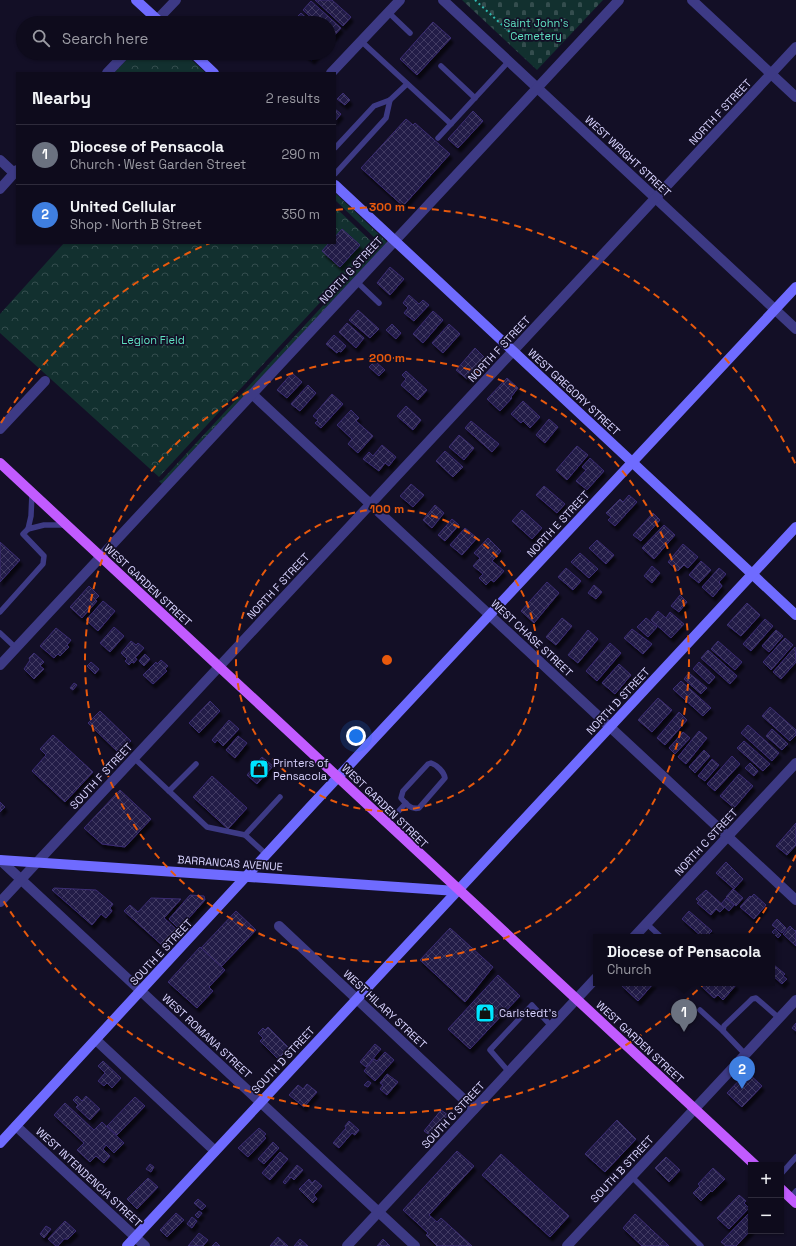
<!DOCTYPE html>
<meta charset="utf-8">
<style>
body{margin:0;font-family:"Space Grotesk",sans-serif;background:#171425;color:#f1f3f6}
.controls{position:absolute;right:12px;bottom:12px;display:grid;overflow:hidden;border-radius:0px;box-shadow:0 1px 3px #0004}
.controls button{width:36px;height:36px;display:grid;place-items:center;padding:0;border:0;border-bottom:1px solid #2e2b3b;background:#0e0b1c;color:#f1f3f6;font:20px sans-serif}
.you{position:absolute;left:356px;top:736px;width:14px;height:14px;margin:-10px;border:3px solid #fff;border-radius:50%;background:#1a73e8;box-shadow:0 0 0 6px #1a73e833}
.badge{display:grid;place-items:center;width:26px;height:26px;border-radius:50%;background:#2563eb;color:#fff;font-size:13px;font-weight:700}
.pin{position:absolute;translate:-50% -33px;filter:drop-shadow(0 1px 2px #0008)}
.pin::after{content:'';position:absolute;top:21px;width:14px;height:12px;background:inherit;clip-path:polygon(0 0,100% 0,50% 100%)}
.popup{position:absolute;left:593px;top:934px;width:182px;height:52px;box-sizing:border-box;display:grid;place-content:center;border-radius:0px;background:#0e0b1c;filter:drop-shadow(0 1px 3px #0005);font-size:13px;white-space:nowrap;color:#9b9ba3}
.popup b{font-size:15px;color:#f1f3f6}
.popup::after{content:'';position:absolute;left:50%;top:100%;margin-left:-8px;border:8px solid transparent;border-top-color:#0e0b1c}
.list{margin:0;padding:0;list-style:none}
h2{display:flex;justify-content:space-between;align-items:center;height:52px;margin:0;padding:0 16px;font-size:17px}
h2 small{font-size:13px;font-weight:400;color:#9b9ba3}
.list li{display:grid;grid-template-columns:26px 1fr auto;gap:12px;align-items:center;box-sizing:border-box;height:60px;padding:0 16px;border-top:1px solid #2e2b3b}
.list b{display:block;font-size:15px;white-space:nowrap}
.list p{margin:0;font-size:13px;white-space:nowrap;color:#9b9ba3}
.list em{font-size:13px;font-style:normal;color:#9b9ba3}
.icon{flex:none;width:22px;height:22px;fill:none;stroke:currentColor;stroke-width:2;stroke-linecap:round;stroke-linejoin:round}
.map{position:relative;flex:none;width:796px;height:1246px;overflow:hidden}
.search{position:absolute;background:#0e0b1c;box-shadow:0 1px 3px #0004;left:16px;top:16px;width:320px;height:44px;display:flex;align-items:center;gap:10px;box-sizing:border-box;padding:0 14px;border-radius:22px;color:#9b9ba3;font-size:15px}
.panel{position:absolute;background:#0e0b1c;box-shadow:0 1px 3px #0004;left:16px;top:72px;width:320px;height:172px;border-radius:0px}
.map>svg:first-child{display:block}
</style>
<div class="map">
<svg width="796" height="1246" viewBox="0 0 796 1246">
<defs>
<pattern id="cemetery-stones" width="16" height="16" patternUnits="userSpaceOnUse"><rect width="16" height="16" fill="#12302f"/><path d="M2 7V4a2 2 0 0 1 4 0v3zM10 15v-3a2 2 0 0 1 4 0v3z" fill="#344d4e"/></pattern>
<pattern id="park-crowns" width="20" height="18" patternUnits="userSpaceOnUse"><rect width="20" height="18" fill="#12302f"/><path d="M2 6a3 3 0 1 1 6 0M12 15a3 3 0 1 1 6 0" fill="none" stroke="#344d4e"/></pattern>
<pattern id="building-cross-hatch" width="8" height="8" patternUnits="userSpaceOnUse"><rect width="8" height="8" fill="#241b47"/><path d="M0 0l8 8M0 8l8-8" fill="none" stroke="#433b63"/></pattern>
<filter id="shadow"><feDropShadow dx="2.5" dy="4.5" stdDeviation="1" flood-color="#0009"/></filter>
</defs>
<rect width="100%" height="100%" fill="#130f26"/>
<!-- cemetery -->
<path fill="url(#cemetery-stones)" d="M462 0H603L537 70Z"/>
<!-- park -->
<g fill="url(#park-crowns)">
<path d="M133 53H184L206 73H114Z"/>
<path d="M335 193 387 242 162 484 159 481 162 480 377 247V240L335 200Z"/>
<path d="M335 207 374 244 159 477 0 333V314L64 243H335Z"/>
</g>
<!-- building -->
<g fill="url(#building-cross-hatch)" stroke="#3b2d73" filter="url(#shadow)">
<path d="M315 0H332L351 17 343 26Z"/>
<path d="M311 1 341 28 333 37 329 34V23H317L303 10Z"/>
<path d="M301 13 312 23H294L293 21Z"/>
<path d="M433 22 451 38 417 75 400 59Z"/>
<path d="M304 53H318L312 60Z"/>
<path d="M343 93 350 100 345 105 337 99Z"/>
<path d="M335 109 341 114 335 121Z"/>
<path d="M473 111 483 121 458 148 448 139Z"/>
<path d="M406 119 413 125 415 123 450 154 403 206 361 168Z"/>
<path d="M342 229 360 245 340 267 322 251 329 243H335V237Z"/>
<path d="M390 267 404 279 390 295 377 283Z"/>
<path d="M409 295 419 304 423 300 429 305 414 321 404 313 408 308 403 303Z"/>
<path d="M358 310 379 329 370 338 349 320Z"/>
<path d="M433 311 443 320 423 343 413 334Z"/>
<path d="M347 323 364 338 356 348 339 332Z"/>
<path d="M392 324 401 333 396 339 386 330Z"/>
<path d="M449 324 460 334 443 353 432 343Z"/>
<path d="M334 335 346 346 341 352 339 351 337 353 326 344Z"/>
<path d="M475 348 485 358 467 379 456 370Z"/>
<path d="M375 361 385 370 379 376 369 367Z"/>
<path d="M406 371 427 390 418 400 401 385 406 379 402 375Z"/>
<path d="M292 373 302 382 287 398 277 390Z"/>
<path d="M507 378 518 388 511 397 512 398 500 411 487 399Z"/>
<path d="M308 385 316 393 300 411 291 404Z"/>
<path d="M332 394 343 404 321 428 315 423 318 420 313 416Z"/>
<path d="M523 401 540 417 530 428 523 421 521 423 511 414Z"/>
<path d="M406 406 421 420 413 430 397 416Z"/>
<path d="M351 410 359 418 356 421 373 436 358 453 348 444 352 439 337 425Z"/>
<path d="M549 419 558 427 545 443 536 435Z"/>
<path d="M471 421 499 444 492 452 465 428Z"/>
<path d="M459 435 474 448 464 460 449 447Z"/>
<path d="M382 445 396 457 389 466 385 463 379 471 363 459 369 452 373 456Z"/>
<path d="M577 446 588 455 567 480 556 470Z"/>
<path d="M445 451 463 467 453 477 436 461Z"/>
<path d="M590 458 604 471 587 490 576 481 586 470 582 467Z"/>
<path d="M411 484 424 495 413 507 400 496Z"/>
<path d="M544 486 565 504 557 513 536 495Z"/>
<path d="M629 495 637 502 615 526 608 520 611 517 606 513 620 499 623 502Z"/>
<path d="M435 505 444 513 432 528 423 520Z"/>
<path d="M522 510 542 528 532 539 512 521Z"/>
<path d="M653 513 660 520 641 541 633 535Z"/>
<path d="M452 519 459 525 445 541 438 535Z"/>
<path d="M664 525 675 535 654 559 642 548Z"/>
<path d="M465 528 477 538 462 555 450 545Z"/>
<path d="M488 538 501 551 492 561 504 571 494 582 491 580 486 585 479 578 483 574 473 566 480 558 474 553Z"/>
<path d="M597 540 614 555 606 564 589 548Z"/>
<path d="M0 542 20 560 0 582Z"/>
<path d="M683 544 698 557 688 568 684 565 678 571 668 562Z"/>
<path d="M580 553 598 569 589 578 571 562Z"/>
<path d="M701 561 711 570 699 583 689 575Z"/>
<path d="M652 566 660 573 652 583 644 576Z"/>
<path d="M566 568 581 581 573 590 558 577Z"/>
<path d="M719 568 726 574 719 582 722 586 713 597 702 587Z"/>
<path d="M547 582 559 593 534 623 521 611Z"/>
<path d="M594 585 602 592 596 599 588 593Z"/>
<path d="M89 586 99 596 95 600 97 601 82 618 70 607Z"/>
<path d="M680 595 687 602 679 612 671 606Z"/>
<path d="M103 601 115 611 98 631 86 620Z"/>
<path d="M747 603 760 615 741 636 727 625Z"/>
<path d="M658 611 666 618 670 612 684 624 671 638 651 620Z"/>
<path d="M562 618 572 626 556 645 546 637Z"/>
<path d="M646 618 657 627 648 637 637 627Z"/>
<path d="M765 619 773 626 751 651 743 644Z"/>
<path d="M114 627 124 636 110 652 100 643Z"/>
<path d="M56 628 71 640 67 645 69 647 60 656 58 654 54 658 40 646Z"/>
<path d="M632 629 652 644 643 654 624 638Z"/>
<path d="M588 630 598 639 578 663 568 655Z"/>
<path d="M776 630 783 636 769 652 762 646Z"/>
<path d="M785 638 793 645 771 670 763 662Z"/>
<path d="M131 641 136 645 138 643 144 648 135 658 137 659 134 663 132 662 129 665 125 661 127 659 121 653Z"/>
<path d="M718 641 742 662 735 670 711 649Z"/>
<path d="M610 643 621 653 597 681 586 671Z"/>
<path d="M795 647 796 662 781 679 773 672Z"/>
<path d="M708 650 737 676 730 684 701 658Z"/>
<path d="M34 653 44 662 40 666 44 669 34 679 24 669 30 660 29 658Z"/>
<path d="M145 654 150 659 144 666 139 661Z"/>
<path d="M161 660 168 666 165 669 167 671 153 684 143 675 156 662 157 664Z"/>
<path d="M91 662 99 669 95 674 87 666Z"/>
<path d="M699 662 715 677 709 684 693 669Z"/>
<path d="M619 664 631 675 615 694 602 683Z"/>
<path d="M689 673 707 688 701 694 684 679Z"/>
<path d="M681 681 711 708 703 716 673 689Z"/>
<path d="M74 683 77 685 73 690 70 688Z"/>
<path d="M658 698 672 710 652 732 638 720Z"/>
<path d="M210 701 220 711 199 733 189 723Z"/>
<path d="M770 707 796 730V735L790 741 762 716Z"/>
<path d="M100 711 131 741 119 753 88 723Z"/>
<path d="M679 712 687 720 665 745 657 738Z"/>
<path d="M229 720 239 729 223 746 217 740 215 743 212 740Z"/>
<path d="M748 725 779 753 772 761 741 733Z"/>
<path d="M772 729 788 744 782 750 766 736Z"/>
<path d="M699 731 707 738 686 764 678 757Z"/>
<path d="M683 732 690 738 675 754 669 748Z"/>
<path d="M53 735 93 772 65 802 32 771 46 755 40 749Z"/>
<path d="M238 736 247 743 235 758 226 750Z"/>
<path d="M744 741 770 764 763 771 737 748Z"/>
<path d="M704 750 710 756 695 773 689 767Z"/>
<path d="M732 756 740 764 715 791 707 784Z"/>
<path d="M262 757 273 766 257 784 247 775Z"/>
<path d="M712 759 719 765 705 781 698 776Z"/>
<path d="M750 763 758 771 754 776 745 768Z"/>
<path d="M739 774 753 786 734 808 720 796Z"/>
<path d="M212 776 247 808 228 829 193 797Z"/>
<path d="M120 790 151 819 125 847 102 844 84 828Z"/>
<path d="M0 802 5 807 0 812Z"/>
<path d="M796 823V845L787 855 776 846Z"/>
<path d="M726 862 743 879 734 889 716 873Z"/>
<path d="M54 888 96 890 113 904 110 908 112 911 106 918 101 914 92 925 52 890Z"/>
<path d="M733 889 743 898 736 906 726 897Z"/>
<path d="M706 890 725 907 720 912 716 909 711 915 697 903 699 902 696 899Z"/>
<path d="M754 894 766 905 754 919 740 907 750 896 751 897Z"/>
<path d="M190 895 204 896 205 900 179 929 169 919Z"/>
<path d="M151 898 181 899 164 918 177 930 163 946 124 911 130 905 138 912Z"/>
<path d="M726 898 734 905 729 911 721 904Z"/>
<path d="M236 911 256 930 221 967 201 948Z"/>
<path d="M689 911 712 931 706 937H702L682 919Z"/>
<path d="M777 919 786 928 782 933 772 925Z"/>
<path d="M790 926 795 931 796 930V946L783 934Z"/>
<path d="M450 928 493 967 465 1002 420 960Z"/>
<path d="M775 929 781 935 778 938 772 932Z"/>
<path d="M200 947 225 970 209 987 213 991 197 1008 168 982Z"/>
<path d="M774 965 785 974 783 976 787 979 782 984 772 975V966Z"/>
<path d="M498 975 520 996 470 1049 448 1029Z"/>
<path d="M624 983H654L638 1001 622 986Z"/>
<path d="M698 983H734L736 985 723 1000 718 995 714 998Z"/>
<path d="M796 1023V1031L792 1028Z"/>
<path d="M268 1027 289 1048 278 1059 260 1041 263 1038 258 1033 263 1028 265 1030Z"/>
<path d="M375 1044 381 1049 366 1067 360 1062Z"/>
<path d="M385 1052 394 1060 375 1081 364 1071 374 1059 377 1061Z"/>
<path d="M103 1061 121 1078 112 1088 107 1083 104 1086 98 1081 105 1073 98 1066Z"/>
<path d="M747 1072 762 1086 742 1107 727 1093Z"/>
<path d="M387 1074 398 1082 387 1095 380 1089 383 1085 380 1083Z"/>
<path d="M368 1081 371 1083 368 1087 364 1085Z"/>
<path d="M307 1084 317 1092 304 1107 289 1095 298 1085 303 1089Z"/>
<path d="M77 1096 82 1101 86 1096 100 1109 90 1120 76 1107 78 1105 73 1100Z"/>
<path d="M135 1097 145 1106 117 1135 107 1126Z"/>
<path d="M65 1103 94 1130 102 1122 124 1143 114 1153 106 1145 103 1149 110 1156 104 1163 96 1156 90 1162 77 1150 84 1143 54 1115Z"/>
<path d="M441 1110 448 1115 431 1136 424 1131Z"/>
<path d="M617 1120 636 1139 605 1172 585 1154Z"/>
<path d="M349 1121 359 1130 355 1135 352 1133 339 1148 333 1143 346 1128 345 1126Z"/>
<path d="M259 1128 266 1134 264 1136 266 1138 248 1157 238 1148Z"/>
<path d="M273 1142 279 1148 264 1164 258 1159Z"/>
<path d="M457 1151 474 1166 429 1215 437 1222 441 1218 472 1246H437L426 1235 428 1233 403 1210Z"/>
<path d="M280 1152 288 1159 270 1180 262 1173Z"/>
<path d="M501 1154 569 1216 550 1237 482 1175Z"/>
<path d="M666 1157 680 1170 669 1182 655 1168Z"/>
<path d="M150 1164 154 1167 151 1172 146 1169Z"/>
<path d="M297 1165 303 1170 294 1180 291 1177 285 1184 283 1182Z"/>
<path d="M713 1168 725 1179 712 1192 711 1191 701 1201 693 1193 700 1186 698 1184Z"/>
<path d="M148 1178 158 1187 137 1209 127 1199Z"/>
<path d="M309 1179 312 1183 315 1180 322 1186 314 1195 317 1199 313 1203 299 1189Z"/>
<path d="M739 1195 746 1201 744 1203 749 1208 729 1229 717 1218Z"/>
<path d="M198 1199 206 1206 202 1210 194 1203Z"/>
<path d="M199 1211 202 1213 198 1218 195 1215Z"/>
<path d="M751 1211V1230L736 1246H726L721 1242Z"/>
<path d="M176 1213 184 1220 167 1237 160 1230Z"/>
<path d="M635 1214 669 1246H642L623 1228Z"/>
<path d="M192 1217 197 1221 192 1228 187 1224Z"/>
<path d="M65 1221 76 1231 68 1239H64L58 1246H56L48 1239Z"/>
<path d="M46 1226 51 1229 44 1238 40 1234Z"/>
<path d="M199 1233 208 1240 203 1246H188Z"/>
<path d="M278 1237 288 1246H270Z"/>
<path d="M300 1239 308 1246H294Z"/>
<path d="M383 1239 390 1246H377Z"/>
<path d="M216 1242 220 1246H212Z"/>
</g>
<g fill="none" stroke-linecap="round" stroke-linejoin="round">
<!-- path -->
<path stroke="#2fb8b0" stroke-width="2" stroke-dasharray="2 3" stroke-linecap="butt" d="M475 0 514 36"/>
<!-- lane -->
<g stroke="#3d3a85" stroke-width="5.5">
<path d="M388 12 410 33"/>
<path d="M361 41 451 124"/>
<path d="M441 66 475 98"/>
<path d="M438 138 509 61"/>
<path d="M335 148 374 106 390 100 407 84"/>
<path d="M335 174 386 118 390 100"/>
<path d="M357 282 379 303"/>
<path d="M32 493 31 516 28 529 44 525H66"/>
<path d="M0 612 43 564 44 556 23 534 28 529"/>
<path d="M0 633 16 648"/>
<path d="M134 758 207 827 245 835 267 855"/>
<path d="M431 763C437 765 444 772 445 778L419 808C411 810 406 804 401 798L403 791 428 764Z"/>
<path d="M169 791 196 764"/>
<path d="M387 824 406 803"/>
<path d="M245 835 280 797"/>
<path d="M647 924 661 937"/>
<path d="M700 1010 723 1031"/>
<path d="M745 1054 723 1031 724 1026 749 1002 752 999 756 998 779 1018"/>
<path d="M509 1072 490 1050 532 1005 551 1026"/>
<path d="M781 1174 796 1157"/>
<path d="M632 1177 701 1246"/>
<path d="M790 1198 796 1191"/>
</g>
<!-- street -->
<g stroke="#3d3a85" stroke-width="10">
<path d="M443 0 796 329"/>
<path d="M692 0 796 97"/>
<path d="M154 23 176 0"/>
<path d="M107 73 126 53"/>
<path d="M331 73 400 0"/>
<path d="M0 160 14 173"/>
<path d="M0 189 17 170"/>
<path d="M252 394 796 900"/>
<path d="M0 429 45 381"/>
<path d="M0 665 619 0"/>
<path d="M0 860 415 1246"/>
<path d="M0 902 796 47"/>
<path d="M279 926 474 1109"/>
<path d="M634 937 796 763"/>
<path d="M96 1040 215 1151"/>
<path d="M16 1126 145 1246"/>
<path d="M347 1246 596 978"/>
<path d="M567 1246 796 1000"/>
</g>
<!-- secondary -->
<g stroke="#6f6bff" stroke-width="10">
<path d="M136 0 161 23"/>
<path d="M193 53 214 73"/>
<path d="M335 185 796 615"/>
<path d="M0 860 457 891"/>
<path d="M0 1143 311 806 796 287"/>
<path d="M127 1246 796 527"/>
</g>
<!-- primary -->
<g stroke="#c25bff" stroke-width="10">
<path d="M0 463C251 697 502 932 755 1165"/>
<path d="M781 1189 796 1203"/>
</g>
</g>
<!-- distance rings -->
<g fill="none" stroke="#e8590c" stroke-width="2" stroke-dasharray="7 5">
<circle cx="387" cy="660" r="151"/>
<circle cx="387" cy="660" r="302"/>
<path d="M796 855A453 453 0 0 1 1 897M1 423A453 453 0 0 1 210 243M336 210A453 453 0 0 1 796 465"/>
</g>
<!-- icons -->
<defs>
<symbol id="shop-square" viewBox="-11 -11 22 22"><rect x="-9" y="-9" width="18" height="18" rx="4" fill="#00e5ff" stroke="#130f26"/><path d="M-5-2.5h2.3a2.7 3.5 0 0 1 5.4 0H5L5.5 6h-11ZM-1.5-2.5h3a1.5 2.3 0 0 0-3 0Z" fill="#111"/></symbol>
</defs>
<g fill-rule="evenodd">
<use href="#shop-square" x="248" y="758" width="22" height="22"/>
<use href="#shop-square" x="474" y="1002" width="22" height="22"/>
</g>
<g text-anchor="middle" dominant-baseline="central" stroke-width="3.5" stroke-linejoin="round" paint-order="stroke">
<!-- park labels -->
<g font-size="11" fill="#5fe0c0" stroke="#130f26">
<text x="536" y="23">Saint John's<tspan x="536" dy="13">Cemetery</tspan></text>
<text x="153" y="340">Legion Field</text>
</g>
<!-- street labels -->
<g font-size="11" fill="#d9d4ff" stroke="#130f26">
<text transform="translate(720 112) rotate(-47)">NORTH F STREET</text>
<text transform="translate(628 156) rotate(43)">WEST WRIGHT STREET</text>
<text transform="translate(351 270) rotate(-47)">NORTH G STREET</text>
<text transform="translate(499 349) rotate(-47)">NORTH F STREET</text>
<text transform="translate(574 392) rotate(43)">WEST GREGORY STREET</text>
<text transform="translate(558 524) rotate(-47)">NORTH E STREET</text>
<text transform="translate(148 585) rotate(43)">WEST GARDEN STREET</text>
<text transform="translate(278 586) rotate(-47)">NORTH F STREET</text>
<text transform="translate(532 638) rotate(43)">WEST CHASE STREET</text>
<text transform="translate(618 701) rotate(-47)">NORTH D STREET</text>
<text transform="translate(101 776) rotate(-47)">SOUTH F STREET</text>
<text transform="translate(385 806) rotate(44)">WEST GARDEN STREET</text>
<text transform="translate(706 842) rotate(-47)">NORTH C STREET</text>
<text transform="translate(230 863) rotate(4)">BARRANCAS AVENUE</text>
<text transform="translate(161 952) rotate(-47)">SOUTH E STREET</text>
<text transform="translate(385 1009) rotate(43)">WEST HILARY STREET</text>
<text transform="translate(207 1036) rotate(43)">WEST ROMANA STREET</text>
<text transform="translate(640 1042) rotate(43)">WEST GARDEN STREET</text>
<text transform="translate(283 1060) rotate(-47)">SOUTH D STREET</text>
<text transform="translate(453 1115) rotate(-47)">SOUTH C STREET</text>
<text transform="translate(622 1169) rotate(-47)">SOUTH B STREET</text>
<text transform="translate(89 1177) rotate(43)">WEST INTENDENCIA STREET</text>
</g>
<!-- poi labels -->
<g font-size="11" fill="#d9d4ff" stroke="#130f26" text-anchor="start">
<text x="273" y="763">Printers of<tspan x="273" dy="13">Pensacola</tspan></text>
<text x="499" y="1013">Carlstedt's</text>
</g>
</g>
<circle cx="387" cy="660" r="6" fill="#e8590c" stroke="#130f26" stroke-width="2"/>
<g font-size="12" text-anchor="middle" font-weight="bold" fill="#e8590c" stroke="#130f26" stroke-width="3.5" stroke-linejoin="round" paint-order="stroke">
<text x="387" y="211">300 m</text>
<text x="387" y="362">200 m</text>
<text x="387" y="513">100 m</text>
</g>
</svg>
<div class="controls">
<button>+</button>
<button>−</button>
</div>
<div class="you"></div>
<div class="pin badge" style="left:684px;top:1032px;background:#6b7280">1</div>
<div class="popup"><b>Diocese of Pensacola</b>Church</div>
<div class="pin badge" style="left:742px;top:1089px;background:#3f7fe0">2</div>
<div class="search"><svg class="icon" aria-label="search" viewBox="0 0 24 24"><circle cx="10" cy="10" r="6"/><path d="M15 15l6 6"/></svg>Search here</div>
<section class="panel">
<h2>Nearby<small>2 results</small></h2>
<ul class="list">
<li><span class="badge" style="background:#6b7280">1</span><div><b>Diocese of Pensacola</b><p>Church · West Garden Street</p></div><em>290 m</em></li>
<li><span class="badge" style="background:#3f7fe0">2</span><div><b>United Cellular</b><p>Shop · North B Street</p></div><em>350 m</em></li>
</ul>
</section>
</div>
